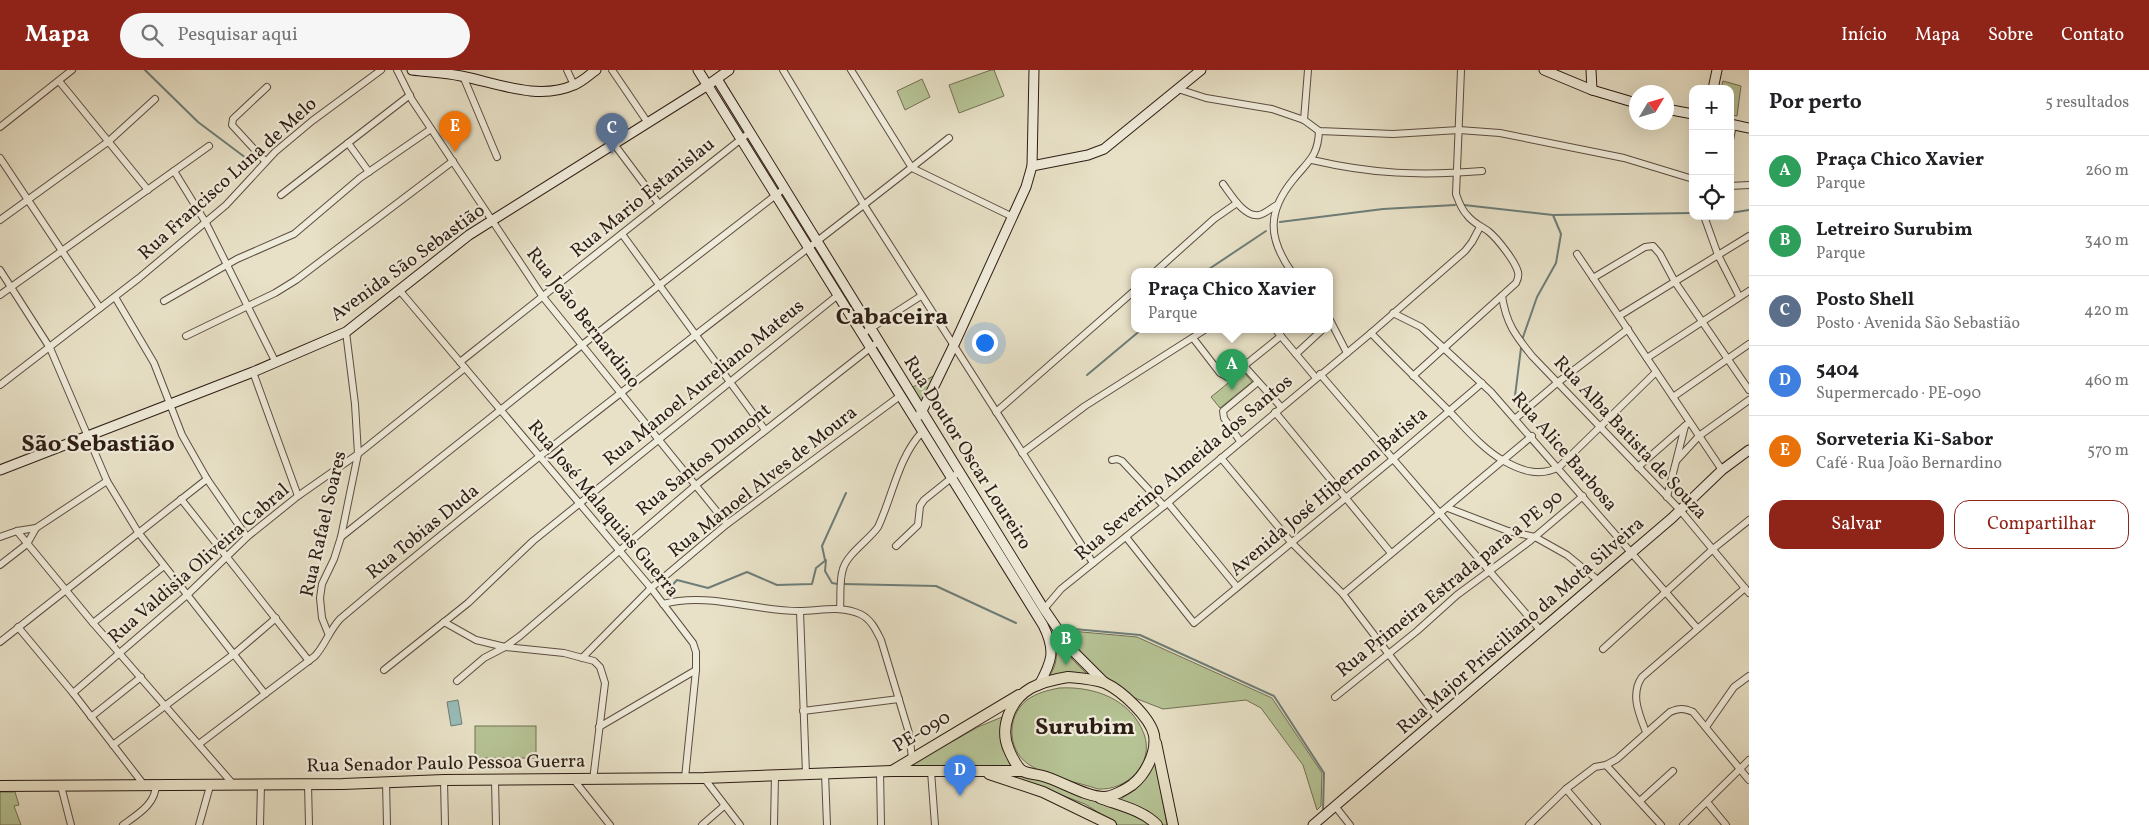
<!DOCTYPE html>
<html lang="pt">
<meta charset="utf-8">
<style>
body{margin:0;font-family:Vollkorn,serif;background:#f6f6f6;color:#202124}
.controls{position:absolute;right:15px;top:15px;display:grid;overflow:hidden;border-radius:10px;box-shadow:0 5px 20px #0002}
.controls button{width:45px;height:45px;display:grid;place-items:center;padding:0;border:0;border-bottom:1px solid #e0e0e0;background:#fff;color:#202124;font:25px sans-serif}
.compass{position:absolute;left:1629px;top:15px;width:45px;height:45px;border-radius:50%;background:#fff;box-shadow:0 5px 20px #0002;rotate:52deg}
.you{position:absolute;left:984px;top:272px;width:18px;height:18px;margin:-12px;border:4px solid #fff;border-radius:50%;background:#1a73e8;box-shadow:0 0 0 8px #1a73e833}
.badge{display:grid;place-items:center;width:32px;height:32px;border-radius:50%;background:#8f2418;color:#fff;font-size:16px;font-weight:700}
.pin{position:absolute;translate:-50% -41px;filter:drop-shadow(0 1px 2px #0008)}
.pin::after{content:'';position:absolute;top:26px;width:18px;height:15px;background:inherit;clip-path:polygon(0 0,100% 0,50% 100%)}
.popup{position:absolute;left:1131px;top:198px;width:202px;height:65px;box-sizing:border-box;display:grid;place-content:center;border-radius:10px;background:#fff;filter:drop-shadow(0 1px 4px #0005);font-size:16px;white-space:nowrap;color:#757577}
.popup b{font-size:19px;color:#202124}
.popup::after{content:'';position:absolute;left:50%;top:100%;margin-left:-10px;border:10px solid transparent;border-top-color:#fff}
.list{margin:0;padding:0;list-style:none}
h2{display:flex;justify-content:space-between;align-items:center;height:65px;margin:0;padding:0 20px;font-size:21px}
h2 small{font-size:16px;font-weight:400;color:#757577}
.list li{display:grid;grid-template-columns:32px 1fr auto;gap:15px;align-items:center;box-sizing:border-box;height:70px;padding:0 20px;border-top:1px solid #e0e0e0}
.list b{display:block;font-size:19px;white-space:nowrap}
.list p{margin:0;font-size:16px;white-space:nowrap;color:#757577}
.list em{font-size:16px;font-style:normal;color:#757577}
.actions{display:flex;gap:10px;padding:15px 20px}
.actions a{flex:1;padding:11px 0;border:1px solid #8f2418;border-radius:15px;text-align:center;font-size:18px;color:#8f2418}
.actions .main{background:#8f2418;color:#fff}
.icon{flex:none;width:28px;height:28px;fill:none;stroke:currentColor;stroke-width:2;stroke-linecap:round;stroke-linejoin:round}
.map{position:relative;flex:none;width:1749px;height:755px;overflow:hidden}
header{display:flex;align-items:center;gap:30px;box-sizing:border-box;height:70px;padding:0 25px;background:#8f2418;color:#fff}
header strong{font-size:24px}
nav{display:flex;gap:28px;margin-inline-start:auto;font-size:18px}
.search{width:350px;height:45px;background:#f6f6f6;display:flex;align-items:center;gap:12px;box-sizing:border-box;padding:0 18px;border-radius:28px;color:#757577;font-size:19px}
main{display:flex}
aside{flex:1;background:#fff}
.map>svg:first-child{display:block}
</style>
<header>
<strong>Mapa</strong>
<div class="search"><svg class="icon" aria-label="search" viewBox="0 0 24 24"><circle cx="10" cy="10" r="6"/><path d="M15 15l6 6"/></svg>Pesquisar aqui</div>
<nav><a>Início</a><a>Mapa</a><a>Sobre</a><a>Contato</a></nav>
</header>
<main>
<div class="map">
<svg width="1749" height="755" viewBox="0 0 1749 755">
<rect width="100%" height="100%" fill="#e8e1c7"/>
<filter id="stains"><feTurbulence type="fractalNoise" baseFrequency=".004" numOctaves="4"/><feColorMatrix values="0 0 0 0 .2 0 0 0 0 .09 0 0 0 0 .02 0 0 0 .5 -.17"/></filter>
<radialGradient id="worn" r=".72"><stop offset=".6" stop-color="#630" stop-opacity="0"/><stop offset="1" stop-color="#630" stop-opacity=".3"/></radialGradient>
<!-- green -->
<g fill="#b6c395" stroke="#727054">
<path d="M991 0H994L1004 26 959 43 949 15Z"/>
<path d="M922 9 930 27 905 40 897 21Z"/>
<path d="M1723 11 1741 16 1737 46 1730 45V19H1721Z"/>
<path d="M876 273 1050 555 1048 556 872 276Z"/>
<path d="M1243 301 1252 312 1220 338 1211 327Z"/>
<path d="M935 305 921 334 911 318Z"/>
<path d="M1060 560 1137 567 1272 628 1322 703 1321 736 1317 740 1303 695 1261 638 1246 630 1163 639 1122 623 1088 594Z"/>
<path d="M1052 563 1071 588 1088 605 1048 608C1059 593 1058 580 1052 563Z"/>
<path d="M1059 618C1094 616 1131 629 1144 664 1155 694 1126 721 1098 719 1077 712 1052 708 1033 697 1007 684 1005 647 1027 630 1036 623 1049 620 1059 618Z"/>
<path d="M1002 647C999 667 1002 682 1015 697H911V695L978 657Z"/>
<rect x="475" y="656" width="61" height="32"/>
<path d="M1155 688 1167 755H1162L1154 747 1120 730 1141 714Z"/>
<path d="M1017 705C1035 704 1136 743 1151 755H1118L1085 734 1019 709 1015 707Z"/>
<path d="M0 722H15L19 735 14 736 21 755H0Z"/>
</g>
<!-- water -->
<path fill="#98bdb9" stroke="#6d7d77" d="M458 630 462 654 451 656 447 632Z"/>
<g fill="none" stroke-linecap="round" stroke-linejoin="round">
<!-- stream -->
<g stroke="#6d7d77" stroke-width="2">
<path d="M145 0 198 52 250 91"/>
<path d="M1464 135 1553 145 1693 143"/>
<path d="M1730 143 1749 140"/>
<path d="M1280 152 1383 139 1455 135"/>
<path d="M1206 201 1266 161"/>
<path d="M1522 270 1537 227 1556 193 1561 164 1553 145"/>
<path d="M1087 305 1142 259"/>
<path d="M1514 334 1521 278"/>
<path d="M825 490 822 476 846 423"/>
<path d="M843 514 936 516 1016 553"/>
<path d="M666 522 677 510 708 518 747 502 777 515 812 514 816 498 826 490 825 501 832 513 838 514"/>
<path d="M1074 559 1140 565 1274 626 1324 703 1323 741"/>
</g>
<defs>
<g id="street">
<path d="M397 0 412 30 543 227 727 454"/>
<path d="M567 0 574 15"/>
<path d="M612 0 648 53"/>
<path d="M783 0 864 135 1093 493"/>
<path d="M851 0 912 98 1013 147"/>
<path d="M463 6 497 87"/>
<path d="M59 11 148 120"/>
<path d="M1178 19 1206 28 1272 39 1304 50 1319 61 1393 64 1459 60 1500 63 1624 88 1693 109"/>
<path d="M1304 50 1308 0"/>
<path d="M0 57 72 0"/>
<path d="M1730 70 1733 55"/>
<path d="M348 73 369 102"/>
<path d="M614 74 659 134"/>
<path d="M0 88 100 238"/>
<path d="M1312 90C1372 104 1420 106 1482 101"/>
<path d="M265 91 232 55 233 49 267 17"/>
<path d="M174 101 206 153 276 293"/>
<path d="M1223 114C1230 123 1244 148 1259 145 1265 144 1271 138 1277 135"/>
<path d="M1730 116 1749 115"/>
<path d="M281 125 410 25"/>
<path d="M1704 146 1718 185 1739 226"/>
<path d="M0 150 109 71 155 29"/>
<path d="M622 164 765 360"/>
<path d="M1577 184 1722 400"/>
<path d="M0 200 50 278 107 411 138 462 265 624"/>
<path d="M1156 201 1214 149 1237 133"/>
<path d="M1291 201C1268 168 1267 142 1293 110 1308 91 1318 87 1319 61"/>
<path d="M1593 208 1645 177 1653 176 1660 184 1675 212 1749 320"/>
<path d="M400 221 651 518 693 573 696 582V600L685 708"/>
<path d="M0 225 209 76"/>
<path d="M1502 226C1506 253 1515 265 1532 286L1680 440 1749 523"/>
<path d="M115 227 154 293 182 365 207 409 247 467"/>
<path d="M164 231 237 189 294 164 360 108 431 59"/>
<path d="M1393 243 1421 257 1491 322 1697 558"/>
<path d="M1619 246 1749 166"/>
<path d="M1330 250 1347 283"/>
<path d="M1275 259 1316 308"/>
<path d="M1371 263C1397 290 1424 316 1450 342 1466 359 1484 380 1504 391 1522 401 1540 407 1559 397L1656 302"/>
<path d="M862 264 921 226"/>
<path d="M186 266 275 223 296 210 453 91"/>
<path d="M1193 268 1220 303 1229 308 1281 266"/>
<path d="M1296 284 1323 259"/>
<path d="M1647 288 1749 221"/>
<path d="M460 292 750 62"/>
<path d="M1245 297 1281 337"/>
<path d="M253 302 298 426"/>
<path d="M1320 304 1540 560"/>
<path d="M1413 306 1516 213C1518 209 1519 206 1518 202 1515 191 1497 168 1488 161 1481 156 1473 153 1467 145 1461 139 1459 132 1456 124L1461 0"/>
<path d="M0 315 139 208 226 135 275 82 312 51 381 0"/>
<path d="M1673 327 1749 274"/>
<path d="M996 342 1134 221"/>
<path d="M1275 342 1391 483"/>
<path d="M1516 348 1557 313 1628 259"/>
<path d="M1240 371 1224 348 1223 341 1258 312"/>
<path d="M1022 383 1085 336 1206 259"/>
<path d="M1221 388 1291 472 1343 524 1438 649"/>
<path d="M1112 390 1117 389 1122 391 1164 436"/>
<path d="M1677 390 1699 366 1749 330"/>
<path d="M1638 397 1686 355"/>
<path d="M1667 427 1685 356"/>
<path d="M181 429 309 591"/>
<path d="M1168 433 1237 517"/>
<path d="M1448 438 1508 461 1535 467 1567 485 1599 511"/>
<path d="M17 461 93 553 233 714"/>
<path d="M0 467 17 461 36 458 107 411"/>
<path d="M341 467 582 275 785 118"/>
<path d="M1126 467 1194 553 1393 389 1482 313"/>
<path d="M896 476 918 455 920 436 924 430 960 401"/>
<path d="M0 495 27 474 36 458"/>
<path d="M1343 524 1532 366"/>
<path d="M663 534C708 522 754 541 799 541 820 541 841 535 860 544 871 549 876 560 881 570L909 663 912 688"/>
<path d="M840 539C841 527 839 511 843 499 847 484 869 470 878 457 893 425 898 388 922 362"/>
<path d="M1044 539 1061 519 1164 436 1371 263 1465 181 1472 172 1480 157"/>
<path d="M800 541 806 704"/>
<path d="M444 552 476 570 505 577 564 583 594 591 600 597 605 613 593 710"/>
<path d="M93 553 164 496"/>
<path d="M18 557 73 623 144 715"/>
<path d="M328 563 322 548 320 528 322 514 334 489 341 467 358 384 355 334 346 262"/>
<path d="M0 572 207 409"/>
<path d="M1603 579 1713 479 1749 450"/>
<path d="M582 588 651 518 727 454 900 326"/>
<path d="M384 600 468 533 533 471 838 225"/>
<path d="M457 611 484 588 505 577 520 566 696 415 879 271"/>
<path d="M73 623 187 525 247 467 298 426 358 384 465 298"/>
<path d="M1335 627 1417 561 1457 525 1530 471 1583 426"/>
<path d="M803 641 899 629"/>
<path d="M91 647 141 607"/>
<path d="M599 657 696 600"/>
<path d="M1706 657 1734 617 1749 606"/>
<path d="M1646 662C1639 644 1630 624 1642 607L1745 518"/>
<path d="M199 674 315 586C325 575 329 561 340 549 537 382 746 229 949 68"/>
<path d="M113 675 234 584 276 548"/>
<path d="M1606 695 1661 755"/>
<path d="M880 701 881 755"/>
<path d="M931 701 935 755"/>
<path d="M825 703 827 755"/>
<path d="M704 708 740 755"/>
<path d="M444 710 445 755"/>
<path d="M495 710 496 755"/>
<path d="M574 710 610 755"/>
<path d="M386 711 387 755"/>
<path d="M308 714 309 755"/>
<path d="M61 716 71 755"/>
<path d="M1566 719 1597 755"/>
<path d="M1640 731 1673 701"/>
<path d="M1707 732 1726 755"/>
<path d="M1335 736 1350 755"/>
<path d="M123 755C138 744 156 734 156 714"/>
<path d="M199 755 210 716"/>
<path d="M260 755 261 714"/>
<path d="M702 755 724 736"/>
<path d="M774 755 775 705"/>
<path d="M1529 755 1566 719 1595 697 1606 695 1617 689 1670 642C1679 638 1684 638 1693 642L1749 710"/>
<path d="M1683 755 1749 690"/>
</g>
<g id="secondary">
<path d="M412 0C428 2 445 3 461 6 497 13 538 31 574 15 582 12 589 5 596 0"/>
<path d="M698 0 1043 555C1056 581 1052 591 1039 615"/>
<path d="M1544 0 1592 20 1636 33"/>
<path d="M1591 0 1592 20"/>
<path d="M717 9 1044 539 1072 580 1105 613"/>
<path d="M1713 19 1717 0"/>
<path d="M1666 39 1693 44"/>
<path d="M1730 54 1749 58"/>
<path d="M1032 96 1088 85 1104 79 1201 0"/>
<path d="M920 345 953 277 1026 117 1032 96 1034 0"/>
<path d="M0 400 253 302 346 262 469 165 708 15 729 0"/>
<path d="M1313 755 1672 448 1722 400 1749 380"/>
</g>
<g id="primary">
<path d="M1068 607C1079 608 1094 609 1105 613 1122 621 1150 647 1154 665 1157 683 1145 705 1132 715 1125 720 1112 727 1104 727 1086 727 1061 711 1043 706 1037 704 1026 704 1021 700 1016 695 1012 687 1009 680 999 658 1010 630 1031 618 1042 612 1056 609 1068 607Z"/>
<path d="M1156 673 1173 755"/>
<path d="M892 701 1019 625"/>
<path d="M989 704 1043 722 1111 755"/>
<path d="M0 716 343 714 444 710 704 708 892 701H1022"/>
<path d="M1100 728C1118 735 1143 740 1157 755"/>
</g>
</defs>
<!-- street casing -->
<use href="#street" stroke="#5c4d41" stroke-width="8"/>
<!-- secondary casing -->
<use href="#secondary" stroke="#2d1c14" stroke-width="11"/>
<!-- primary casing -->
<use href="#primary" stroke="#2d1c14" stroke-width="12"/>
<!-- street -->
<use href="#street" stroke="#f0ecdb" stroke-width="6"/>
<!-- secondary -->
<use href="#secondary" stroke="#f0ecdb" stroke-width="9"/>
<!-- primary -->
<use href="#primary" stroke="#e8e1c7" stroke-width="10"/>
</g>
<g text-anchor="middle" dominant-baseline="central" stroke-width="4.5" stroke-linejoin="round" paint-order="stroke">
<!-- street labels -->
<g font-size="19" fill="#2d1c14" stroke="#f0ecdb">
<text transform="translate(228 109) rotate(-42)">Rua Francisco Luna de Melo</text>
<text transform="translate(643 128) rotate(-39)">Rua Mario Estanislau</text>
<text transform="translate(408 193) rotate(-36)">Avenida São Sebastião</text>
<text transform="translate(583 248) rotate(52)">Rua João Bernardino</text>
<text transform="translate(704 313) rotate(-39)">Rua Manoel Aureliano Mateus</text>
<text transform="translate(1630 368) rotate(47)">Rua Alba Batista de Souza</text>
<text transform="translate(1564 382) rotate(49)">Rua Alice Barbosa</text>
<text transform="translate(967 383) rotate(58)">Rua Doutor Oscar Loureiro</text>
<text transform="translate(704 390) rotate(-39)">Rua Santos Dumont</text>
<text transform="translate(1184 398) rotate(-40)">Rua Severino Almeida dos Santos</text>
<text transform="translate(763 412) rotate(-38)">Rua Manoel Alves de Moura</text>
<text transform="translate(1329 422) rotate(-40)">Avenida José Hibernon Batista</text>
<text transform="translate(603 439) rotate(50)">Rua José Malaquias Guerra</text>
<text transform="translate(324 454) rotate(-77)">Rua Rafael Soares</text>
<text transform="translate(423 462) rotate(-39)">Rua Tobias Duda</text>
<text transform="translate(199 494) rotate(-41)">Rua Valdisia Oliveira Cabral</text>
<text transform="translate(1450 514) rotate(-39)">Rua Primeira Estrada para a PE 90</text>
<text transform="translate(1521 556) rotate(-41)">Rua Major Prisciliano da Mota Silveira</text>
<text transform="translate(922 662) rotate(-31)">PE-090</text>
<text transform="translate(446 694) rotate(-1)">Rua Senador Paulo Pessoa Guerra</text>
</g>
<!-- district labels -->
<g font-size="24" font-weight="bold" fill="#2d1c14" stroke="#f0ecdb">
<text x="892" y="248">Cabaceira</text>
<text x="98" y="375">São Sebastião</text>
<text x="1085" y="658">Surubim</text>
</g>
</g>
<rect width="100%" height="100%" filter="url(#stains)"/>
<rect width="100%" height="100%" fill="url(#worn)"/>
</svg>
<div class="controls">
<button>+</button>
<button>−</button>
<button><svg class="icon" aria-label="locate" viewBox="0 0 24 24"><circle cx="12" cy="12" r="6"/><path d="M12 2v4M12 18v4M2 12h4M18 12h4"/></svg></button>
</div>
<svg class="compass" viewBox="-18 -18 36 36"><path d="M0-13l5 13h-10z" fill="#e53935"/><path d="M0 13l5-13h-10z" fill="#757577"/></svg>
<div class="you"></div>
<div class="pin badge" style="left:1232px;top:320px;background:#2e9e5b">A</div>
<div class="popup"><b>Praça Chico Xavier</b>Parque</div>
<div class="pin badge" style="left:1066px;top:595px;background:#2e9e5b">B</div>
<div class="pin badge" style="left:612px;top:84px;background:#5c6f8a">C</div>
<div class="pin badge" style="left:960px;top:726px;background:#3f7fe0">D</div>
<div class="pin badge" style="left:455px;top:82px;background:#e8710a">E</div>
</div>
<aside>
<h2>Por perto<small>5 resultados</small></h2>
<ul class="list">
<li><span class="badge" style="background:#2e9e5b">A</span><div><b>Praça Chico Xavier</b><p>Parque</p></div><em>260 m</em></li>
<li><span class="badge" style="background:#2e9e5b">B</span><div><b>Letreiro Surubim</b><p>Parque</p></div><em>340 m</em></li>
<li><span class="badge" style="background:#5c6f8a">C</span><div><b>Posto Shell</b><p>Posto · Avenida São Sebastião</p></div><em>420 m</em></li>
<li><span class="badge" style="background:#3f7fe0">D</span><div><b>5404</b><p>Supermercado · PE-090</p></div><em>460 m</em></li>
<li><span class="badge" style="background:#e8710a">E</span><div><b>Sorveteria Ki-Sabor</b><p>Café · Rua João Bernardino</p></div><em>570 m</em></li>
</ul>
<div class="actions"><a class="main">Salvar</a><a>Compartilhar</a></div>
</aside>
</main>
